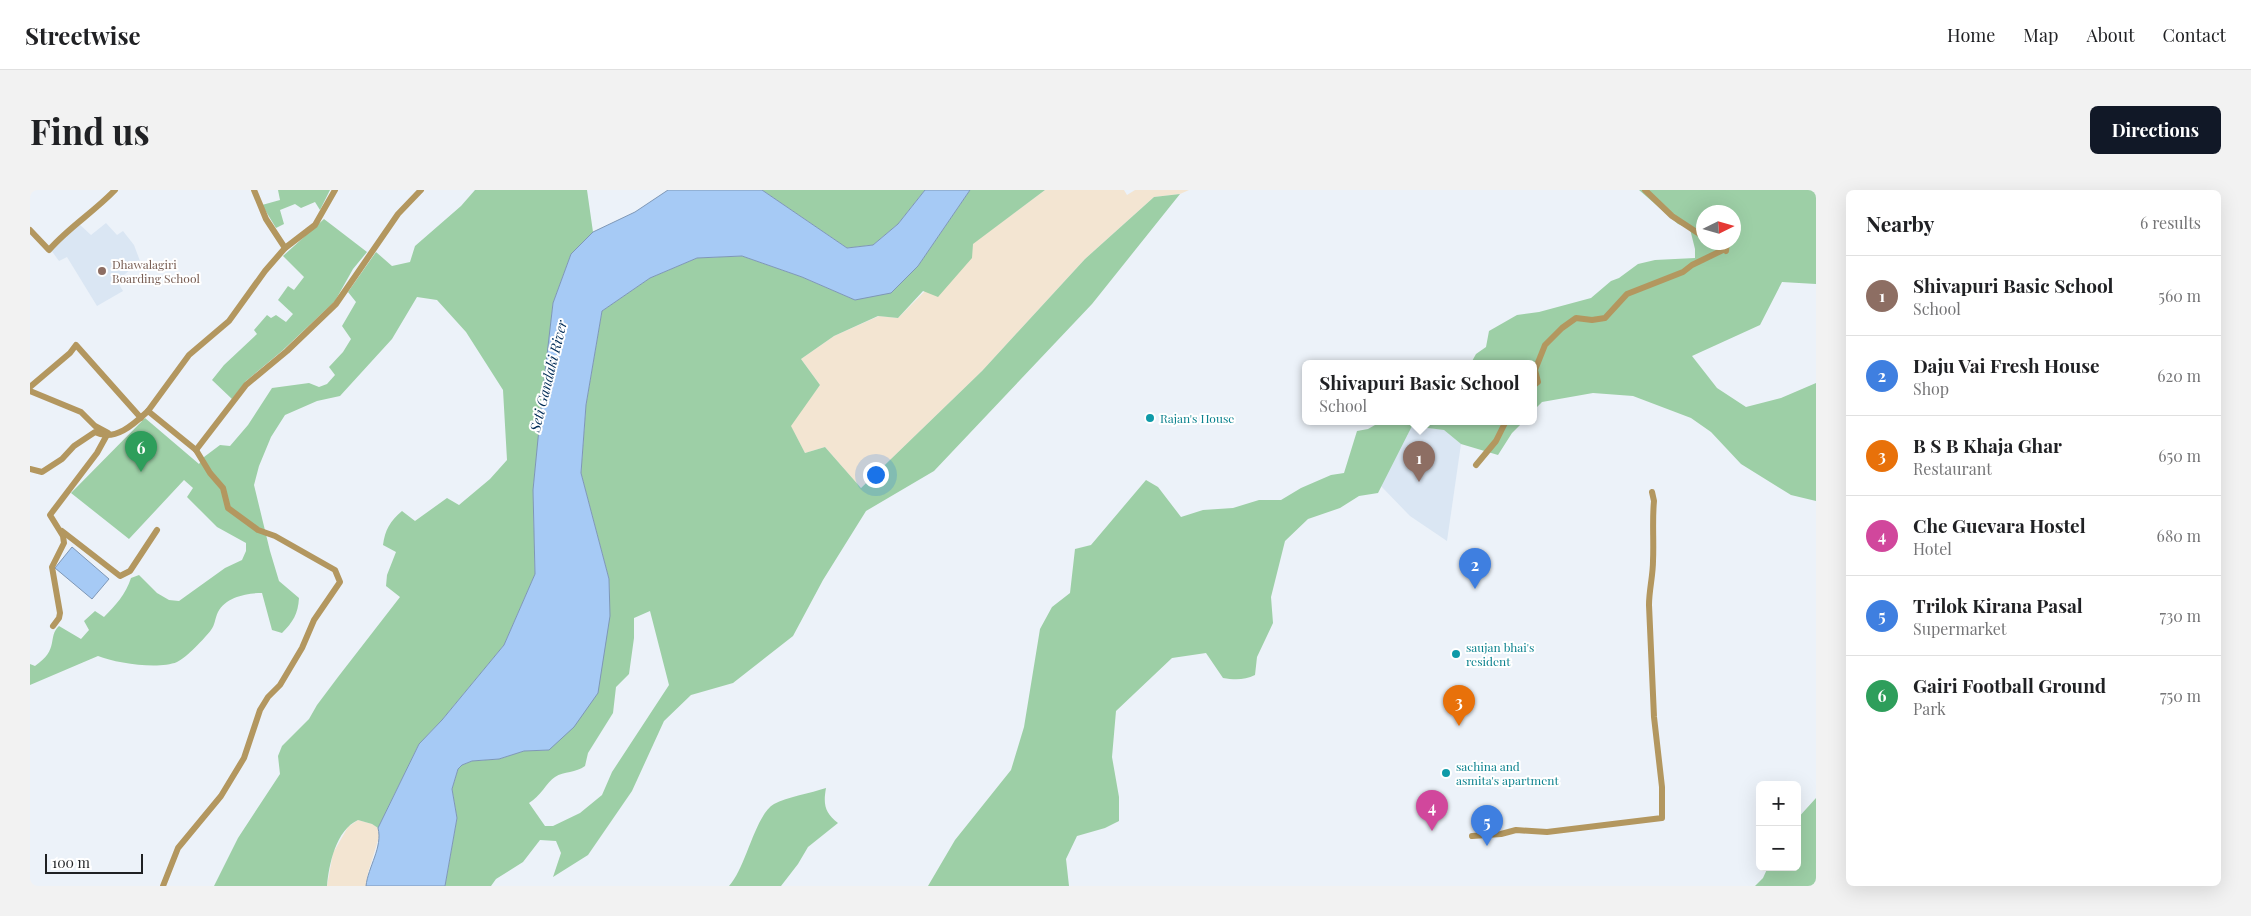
<!DOCTYPE html>
<meta charset="utf-8">
<style>
body{margin:0;font-family:"Playfair Display",serif;background:#f2f2f2;color:#202124}
.controls{position:absolute;right:15px;bottom:15px;display:grid;overflow:hidden;border-radius:8px;box-shadow:0 5px 20px #0002}
.controls button{width:45px;height:45px;display:grid;place-items:center;padding:0;border:0;border-bottom:1px solid #e0e0e0;background:#fff;color:#202124;font:25px sans-serif}
.compass{position:absolute;left:1666px;top:15px;width:45px;height:45px;border-radius:50%;background:#fff;box-shadow:0 5px 20px #0002;rotate:85deg}
.scale{position:absolute;left:15px;bottom:12px;width:98px;box-sizing:border-box;padding-left:5px;border:2px solid #1f2123;border-top:0;font-size:14px;line-height:18px;white-space:nowrap;color:#1f2123;-webkit-text-stroke:4px #fff;paint-order:stroke}
.you{position:absolute;left:845px;top:284px;width:18px;height:18px;margin:-12px;border:4px solid #fff;border-radius:50%;background:#1a73e8;box-shadow:0 0 0 8px #1a73e833}
.badge{display:grid;place-items:center;width:32px;height:32px;border-radius:50%;background:#111827;color:#fff;font-size:16px;font-weight:700}
.pin{position:absolute;translate:-50% -41px;filter:drop-shadow(0 1px 2px #0008)}
.pin::after{content:'';position:absolute;top:26px;width:18px;height:15px;background:inherit;clip-path:polygon(0 0,100% 0,50% 100%)}
.popup{position:absolute;left:1272px;top:170px;width:235px;height:65px;box-sizing:border-box;display:grid;place-content:center;border-radius:8px;background:#fff;filter:drop-shadow(0 1px 4px #0005);font-size:16px;white-space:nowrap;color:#757577}
.popup b{font-size:19px;color:#202124}
.popup::after{content:'';position:absolute;left:50%;top:100%;margin-left:-10px;border:10px solid transparent;border-top-color:#fff}
.list{margin:0;padding:0;list-style:none}
h2{display:flex;justify-content:space-between;align-items:center;height:65px;margin:0;padding:0 20px;font-size:21px}
h2 small{font-size:16px;font-weight:400;color:#757577}
.list li{display:grid;grid-template-columns:32px 1fr auto;gap:15px;align-items:center;box-sizing:border-box;height:80px;padding:0 20px;border-top:1px solid #e0e0e0}
.list b{display:block;font-size:19px;white-space:nowrap}
.list p{margin:0;font-size:16px;white-space:nowrap;color:#757577}
.list em{font-size:16px;font-style:normal;color:#757577}
.map{position:relative;flex:none;width:1786px;height:696px;overflow:hidden;border-radius:8px}
header{display:flex;align-items:center;gap:30px;box-sizing:border-box;height:70px;padding:0 25px;background:#fff;border-bottom:1px solid #e0e0e0}
header strong{font-size:24px}
nav{display:flex;gap:28px;margin-inline-start:auto;font-size:18px}
.intro{display:flex;align-items:center;justify-content:space-between;box-sizing:border-box;height:120px;padding:0 30px}
h1{margin:0;font-size:35px}
.button{padding:12px 22px;border-radius:8px;background:#111827;color:#fff;font-size:18px;font-weight:700}
main{display:flex;gap:30px;padding:0 30px}
aside{flex:1;background:#fff;border-radius:8px;box-shadow:0 5px 20px #0002}
.map>svg:first-child{display:block}
</style>
<header>
<strong>Streetwise</strong>
<nav><a>Home</a><a>Map</a><a>About</a><a>Contact</a></nav>
</header>
<div class="intro"><h1>Find us</h1><a class="button">Directions</a></div>
<main>
<div class="map">
<svg width="1786" height="696" viewBox="0 0 1786 696">
<rect width="100%" height="100%" fill="#ecf2f9"/>
<!-- commercial -->
<g fill="#f3e5d2">
<path d="M1015 0H1094L1097 5 1105 0H1159L1150 4 1124 7 1055 69 952 181 831 298 795 257 775 263 760 235 790 195 771 169 804 146 849 126 868 128 942 54Z"/>
<path d="M328 630 342 634 348 638 350 644 338 683 336 696H297L303 663 318 637Z"/>
</g>
<!-- built -->
<g fill="#dae6f3">
<path d="M48 33 61 45 76 33 87 45 93 41 104 55 110 71 87 91 93 101 67 116 37 67 29 71 21 60Z"/>
<path d="M1382 235 1414 240 1431 254 1417 351 1380 326 1350 295Z"/>
</g>
<!-- green -->
<g fill="#9dcfa6" fill-rule="evenodd">
<path d="M248 0H300L290 20 285 12 271 18 265 14 250 20 254 34 246 38 232 15 250 10Z"/>
<path d="M445 0H557L563 42 541 64 523 113 503 300 505 384 474 455 412 530 389 554 348 638 342 634 328 630C306 640 299 674 297 696H184L208 648 250 584 248 566 252 556 279 529 287 515 308 487 370 407 356 396 357 385 366 362 353 355C355 340 360 331 372 321L385 331 417 308 429 315 460 289 477 270 473 200 436 142 407 110 387 107 362 149 310 206 287 211 255 225 241 247 229 276 224 295 240 361 249 391 269 408C268 424 263 432 252 443L242 440 232 403C217 403 196 407 188 422 185 428 185 435 181 440 175 448 156 468 147 472 128 480 86 473 68 466L0 495V474L5 476C30 459 17 447 29 436L51 449 59 440 54 431 65 421 74 427C85 416 96 404 101 388L109 385 127 403 139 410 149 411 195 378 212 370 216 361V353L187 337 157 307 163 298 154 290 99 349 41 303 115 228 169 274 174 267 190 255 200 256 218 235 242 198 279 193 289 197 297 194 305 185 299 177 313 162 321 149 312 136 326 112 318 102 346 62 362 76 380 72 385 56 431 16Z"/>
<path d="M732 0H895L868 34 843 55 817 58Z"/>
<path d="M940 0H1015L943 54 942 68 908 107 893 101 868 128 848 126 804 146 771 169 790 195 761 236 775 263 795 257 831 298 952 181 1055 69 1124 7 1150 4 1062 114 904 281 836 321 793 390 763 446 703 493 661 505 634 531 602 601 558 665 523 687 531 663 526 651 510 650 493 672 466 689 461 696H415L427 628 422 599 428 579 432 575 442 571 469 569 494 561 519 560 580 426 579 389 551 283 556 215 572 121 620 88 667 68 712 66 772 87 825 110 888 76ZM620 421 639 495 582 582 572 605 550 623 523 636H515L499 613C510 607 517 592 525 587 534 581 546 583 555 576L558 563 583 523 586 497 599 484 604 448V428Z"/>
<path d="M1609 0H1786V94L1752 92 1730 135 1662 166 1687 198 1716 217 1751 208 1786 193V311L1761 305 1711 274 1681 242 1661 228 1603 206 1563 203 1512 212 1503 221V173H1441L1446 164 1456 157 1459 141 1487 125 1509 122 1561 108 1581 91 1589 88 1608 74 1625 70 1665 68V59L1660 39 1648 34ZM1674 22H1704V52H1674Z"/>
<path d="M294 29 337 62 323 79 305 111 252 161 216 191 202 209 182 190 194 175 227 144 224 140 237 125 241 128 246 125 256 132 263 124 248 110 258 96 264 100 274 87 253 66Z"/>
<path d="M1352 231H1494L1482 243 1468 265 1431 254 1414 240 1382 236 1348 303 1329 306 1310 318 1278 329 1255 351 1241 407 1243 433 1227 467 1225 485C1215 490 1205 490 1193 488L1176 463 1142 468 1086 521 1082 567 1089 607V631L1075 638 1047 646 1036 669 1039 696H898L925 650 981 580 994 537 1010 439 1022 417 1040 403 1045 359 1061 355 1116 290 1128 297 1151 327 1173 320 1203 318 1229 310H1251L1271 298 1301 285 1314 283 1327 241 1338 239Z"/>
<path d="M796 598C793 615 795 623 808 633L778 657 768 674 751 696H699C716 678 725 625 744 614 757 607 781 603 796 598Z"/>
<path d="M1786 608V696H1725L1733 688 1738 677H1767V629Z"/>
</g>
<!-- water -->
<g fill="#a6caf5" stroke="#7e97b6">
<path d="M638 0H732L817 58 843 55 868 34 895 0H940L888 76 861 103 825 110 772 87 712 66 667 68 620 88 572 121 556 215 551 283 579 389 580 426 568 503 544 537 519 560 494 561 469 569 442 571 432 575 428 579 422 599 427 628 415 696H336C338 677 353 657 348 638L389 554 412 530 474 455 505 384 503 300 512 208 523 113 541 64 563 42 605 22Z"/>
<path d="M42 357 79 389 62 409 25 378Z"/>
</g>
<g fill="none" stroke-linecap="round" stroke-linejoin="round">
<!-- minor -->
<g stroke="#b3975f" stroke-width="6">
<path d="M224 0 236 29 255 58"/>
<path d="M1615 0 1642 26 1674 47"/>
<path d="M0 40 19 60C39 37 64 22 85 0"/>
<path d="M1503 196 1508 192 1505 180 1515 155 1532 138 1546 128 1562 130 1575 128 1597 104 1653 82 1662 75 1695 59 1696 61 1697 52"/>
<path d="M0 197 40 163 46 155 111 228"/>
<path d="M0 201 51 222 65 236 78 243 67 263 20 325 33 346 34 353 22 377 30 423 29 428 23 436"/>
<path d="M118 221 166 260 180 283 193 298 198 318 228 340 245 346 305 380 310 392 284 430 272 458 250 495 238 507 230 520 214 568 191 606 148 658 133 696"/>
<path d="M166 260 216 195 257 161 306 114 368 24 391 0"/>
<path d="M1446 275 1466 251 1476 231"/>
<path d="M0 279 12 282 32 269 44 256 65 242C85 252 104 234 118 221L159 165 199 131 235 81 255 58 285 35 305 0"/>
<path d="M32 341 90 386 100 381 127 340"/>
<path d="M1442 646 1471 644 1486 640 1517 642 1632 628V597L1624 527 1619 415C1619 400 1623 386 1623 371 1624 351 1622 331 1624 311L1622 302"/>
</g>
</g>
<!-- markers -->
<circle fill="#8d6e63" stroke="#fff" stroke-width="2" cx="72" cy="81" r="5"/>
<g fill="#0f9aa8" stroke="#fff" stroke-width="2">
<circle cx="1120" cy="228" r="5"/>
<circle cx="1426" cy="464" r="5"/>
<circle cx="1416" cy="583" r="5"/>
</g>
<g text-anchor="middle" dominant-baseline="central" stroke-width="4" stroke-linejoin="round" paint-order="stroke">
<!-- education labels -->
<g font-size="12" fill="#785e54" stroke="#fff" text-anchor="start">
<text x="82" y="74">Dhawalagiri<tspan x="82" dy="14">Boarding School</tspan></text>
</g>
<!-- culture labels -->
<g font-size="12" fill="#0d838f" stroke="#fff" text-anchor="start">
<text x="1130" y="228">Rajan's House</text>
<text x="1436" y="457">saujan bhai's<tspan x="1436" dy="14">resident</tspan></text>
<text x="1426" y="576">sachina and<tspan x="1426" dy="14">asmita's apartment</tspan></text>
</g>
<!-- water labels -->
<g font-size="14" font-style="italic" fill="#002c57" stroke="#fff">
<text transform="translate(518 186) rotate(-76)">Seti Gandaki River</text>
</g>
</g>
</svg>
<div class="controls">
<button>+</button>
<button>−</button>
</div>
<svg class="compass" viewBox="-18 -18 36 36"><path d="M0-13l5 13h-10z" fill="#e53935"/><path d="M0 13l5-13h-10z" fill="#757577"/></svg>
<div class="scale">100 m</div>
<div class="you"></div>
<div class="pin badge" style="left:1389px;top:292px;background:#8d6e63">1</div>
<div class="popup"><b>Shivapuri Basic School</b>School</div>
<div class="pin badge" style="left:1445px;top:399px;background:#3f7fe0">2</div>
<div class="pin badge" style="left:1429px;top:536px;background:#e8710a">3</div>
<div class="pin badge" style="left:1402px;top:641px;background:#d1479c">4</div>
<div class="pin badge" style="left:1457px;top:656px;background:#3f7fe0">5</div>
<div class="pin badge" style="left:111px;top:282px;background:#2e9e5b">6</div>
</div>
<aside>
<h2>Nearby<small>6 results</small></h2>
<ul class="list">
<li><span class="badge" style="background:#8d6e63">1</span><div><b>Shivapuri Basic School</b><p>School</p></div><em>560 m</em></li>
<li><span class="badge" style="background:#3f7fe0">2</span><div><b>Daju Vai Fresh House</b><p>Shop</p></div><em>620 m</em></li>
<li><span class="badge" style="background:#e8710a">3</span><div><b>B S B Khaja Ghar</b><p>Restaurant</p></div><em>650 m</em></li>
<li><span class="badge" style="background:#d1479c">4</span><div><b>Che Guevara Hostel</b><p>Hotel</p></div><em>680 m</em></li>
<li><span class="badge" style="background:#3f7fe0">5</span><div><b>Trilok Kirana Pasal</b><p>Supermarket</p></div><em>730 m</em></li>
<li><span class="badge" style="background:#2e9e5b">6</span><div><b>Gairi Football Ground</b><p>Park</p></div><em>750 m</em></li>
</ul>
</aside>
</main>
